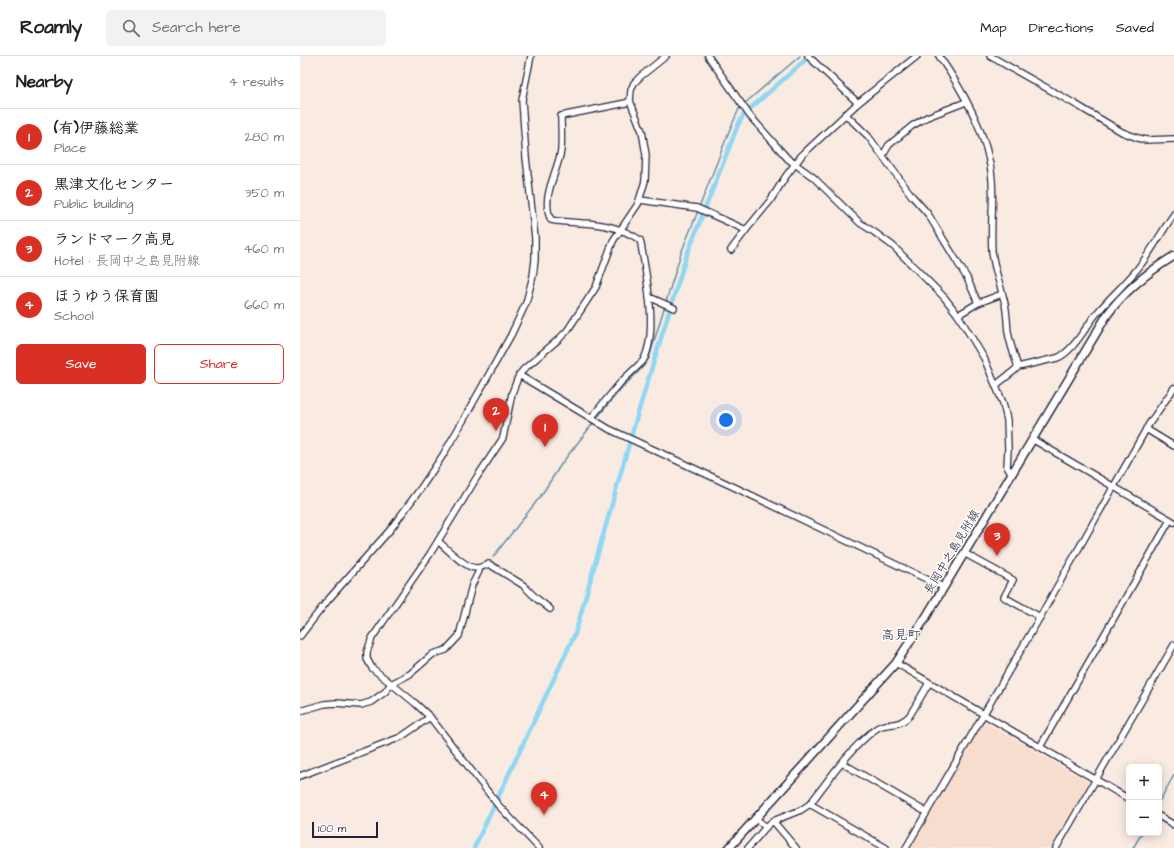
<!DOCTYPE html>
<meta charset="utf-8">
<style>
body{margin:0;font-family:"Architects Daughter","Klee One",sans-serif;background:#f2f2f2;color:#202124}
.controls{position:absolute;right:12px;bottom:12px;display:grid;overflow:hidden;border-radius:6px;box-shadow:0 2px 10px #0003}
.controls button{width:36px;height:36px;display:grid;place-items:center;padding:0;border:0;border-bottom:1px solid #e0e0e0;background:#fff;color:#202124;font:20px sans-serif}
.scale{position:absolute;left:12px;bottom:10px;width:66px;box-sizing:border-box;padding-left:4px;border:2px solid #22223b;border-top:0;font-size:11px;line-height:14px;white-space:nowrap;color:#22223b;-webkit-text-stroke:3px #fff;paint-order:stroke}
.you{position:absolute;left:426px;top:364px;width:14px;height:14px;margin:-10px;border:3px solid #fff;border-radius:50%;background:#1a73e8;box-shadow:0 0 0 6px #1a73e833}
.badge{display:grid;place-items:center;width:26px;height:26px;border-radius:50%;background:#d93025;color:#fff;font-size:13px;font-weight:700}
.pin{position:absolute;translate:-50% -33px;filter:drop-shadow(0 1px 2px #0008)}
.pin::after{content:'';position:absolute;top:21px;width:14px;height:12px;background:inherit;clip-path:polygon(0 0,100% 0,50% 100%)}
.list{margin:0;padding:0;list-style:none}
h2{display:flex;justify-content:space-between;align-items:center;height:52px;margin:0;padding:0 16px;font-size:17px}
h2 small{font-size:13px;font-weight:400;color:#757577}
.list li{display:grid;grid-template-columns:26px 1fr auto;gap:12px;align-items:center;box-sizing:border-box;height:56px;padding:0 16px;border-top:1px solid #e0e0e0}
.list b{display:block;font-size:15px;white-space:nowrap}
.list p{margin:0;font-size:13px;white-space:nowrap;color:#757577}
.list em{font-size:13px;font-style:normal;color:#757577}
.actions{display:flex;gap:8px;padding:12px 16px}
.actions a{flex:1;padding:9px 0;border:1px solid #d93025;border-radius:6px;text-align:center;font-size:14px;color:#d93025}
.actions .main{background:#d93025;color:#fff}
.icon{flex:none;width:22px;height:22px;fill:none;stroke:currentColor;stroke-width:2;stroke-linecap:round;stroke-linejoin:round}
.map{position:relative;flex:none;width:874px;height:792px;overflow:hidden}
header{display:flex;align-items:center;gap:24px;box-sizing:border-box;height:56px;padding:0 20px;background:#fff;border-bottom:1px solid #e0e0e0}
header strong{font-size:19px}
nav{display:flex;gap:22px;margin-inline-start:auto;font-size:14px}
.search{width:280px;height:36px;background:#f2f2f2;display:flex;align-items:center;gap:10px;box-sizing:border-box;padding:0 14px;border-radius:6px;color:#757577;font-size:15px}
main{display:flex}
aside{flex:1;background:#fff}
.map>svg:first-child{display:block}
</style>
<header>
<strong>Roamly</strong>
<div class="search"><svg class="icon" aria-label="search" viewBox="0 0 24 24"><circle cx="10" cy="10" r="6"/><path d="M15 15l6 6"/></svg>Search here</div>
<nav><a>Map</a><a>Directions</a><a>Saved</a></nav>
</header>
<main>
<aside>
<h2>Nearby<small>4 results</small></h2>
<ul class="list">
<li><span class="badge">1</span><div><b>(有)伊藤総業</b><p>Place</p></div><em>280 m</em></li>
<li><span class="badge">2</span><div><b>黒津文化センター</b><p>Public building</p></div><em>350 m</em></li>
<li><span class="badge">3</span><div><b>ランドマーク高見</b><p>Hotel · 長岡中之島見附線</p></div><em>460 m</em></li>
<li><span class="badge">4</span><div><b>ほうゆう保育園</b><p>School</p></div><em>660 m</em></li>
</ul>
<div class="actions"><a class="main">Save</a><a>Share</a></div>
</aside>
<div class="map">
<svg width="874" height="792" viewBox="0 0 874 792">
<rect width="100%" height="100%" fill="#faebe2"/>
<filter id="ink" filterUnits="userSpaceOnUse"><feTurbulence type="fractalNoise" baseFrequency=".025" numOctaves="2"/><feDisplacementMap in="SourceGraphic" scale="8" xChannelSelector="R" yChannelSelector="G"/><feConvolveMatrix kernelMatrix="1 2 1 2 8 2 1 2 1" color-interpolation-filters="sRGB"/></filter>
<g filter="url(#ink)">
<!-- built -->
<path fill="#f7ddce" d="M684 666 789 726 751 792H611Z"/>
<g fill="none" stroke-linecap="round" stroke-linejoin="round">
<!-- stream -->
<g stroke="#648fa9" stroke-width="1.5">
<path d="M444 48 500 0"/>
<path d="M399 152 430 73 439 53 441 50"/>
<path d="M366 246 381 197 398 155"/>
<path d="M296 363 320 334 341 313 349 302 365 249"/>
<path d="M193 501 240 441 262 407 294 366"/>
<path d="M859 746 874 719"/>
<path d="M833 792 842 777"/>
</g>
<!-- canal -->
<path stroke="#90d7f2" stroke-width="4.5" d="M174 792 275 578 337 360 386 201 438 69 444 58 510 0"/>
<defs>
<g id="minor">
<path d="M408 0 450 60 488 103 513 121 560 167 574 176 593 190 644 241 658 259 684 302 703 347 707 364 708 393 707 411 711 417"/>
<path d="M508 0 558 47"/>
<path d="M639 0C659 29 682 69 689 104 696 133 690 165 692 195 694 214 701 230 705 248 707 257 707 267 708 276 710 288 714 299 718 311"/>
<path d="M690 0 775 48 822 76 838 82 846 84 874 83"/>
<path d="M545 58 568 80 612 140 628 158 667 222 678 247"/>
<path d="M583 99 589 89 612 70 627 61 666 46"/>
<path d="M340 144 397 152 446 174 470 145 486 120 502 99 558 47 617 0"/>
<path d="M431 194 446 174"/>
<path d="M349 241 374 252"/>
<path d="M658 259 678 247 702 238"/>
<path d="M219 319 309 373 434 431 643 531"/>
<path d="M696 329 715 314 718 311 757 302C773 296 786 270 797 257 811 240 829 225 842 207 853 192 863 174 874 158"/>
<path d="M291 362 321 326 343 305C359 277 346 219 341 188L340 184C322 172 304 168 282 167 271 166 261 166 251 164 240 141 258 116 261 94 262 83 261 71 261 60L326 47 330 45"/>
<path d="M846 373 874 390"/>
<path d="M732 383 874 466"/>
<path d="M138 485C146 492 166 513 177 512 181 512 185 509 189 508L223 529 236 542 250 553"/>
<path d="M664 497 713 524 704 541 740 561"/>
<path d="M0 580 28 544 90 474 121 432 143 399 164 363 211 279 226 247 233 220 235 204V182L226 101 222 44 231 0"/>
<path d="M596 607 829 743"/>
<path d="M0 655 24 648 36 647 61 649 71 646 85 636 91 628 110 618 133 598 146 594 159 580 172 529 179 515V512"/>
<path d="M740 691 870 464"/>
<path d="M542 707 626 756"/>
<path d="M0 720 101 681 130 661"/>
<path d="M510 748 586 792"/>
<path d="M859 760 874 769"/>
<path d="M455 762 466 771"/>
<path d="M473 765 496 792"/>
<path d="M239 792 198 749 130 661 115 647 72 612 67 603V596L72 582 130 498 177 421 203 382 212 337 219 319 224 313 259 283 267 275 296 231 313 185 338 148 345 125 346 99 342 75 330 45 331 34 334 27 341 20 366 0"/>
<path d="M448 792 466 771 473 765 501 754 510 748C529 723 551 691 577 672 587 665 598 673 610 659L629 627"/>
<path d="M606 792 740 561 849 368 874 332"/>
<path d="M756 792 874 589"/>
</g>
<path id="major" d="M429 792 596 607 626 561 807 259C825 234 848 216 874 200"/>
</defs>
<!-- minor casing -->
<use href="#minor" stroke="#22223b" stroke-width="8"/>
<!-- major casing -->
<use href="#major" stroke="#22223b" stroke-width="10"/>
<!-- minor -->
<use href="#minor" stroke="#fff" stroke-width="5.5"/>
<!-- major -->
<use href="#major" stroke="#fff" stroke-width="7"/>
</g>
</g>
<g text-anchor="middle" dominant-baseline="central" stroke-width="3" stroke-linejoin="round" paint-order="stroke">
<!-- street labels -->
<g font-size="12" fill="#22223b" stroke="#fff">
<text transform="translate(652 496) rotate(-59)">長岡中之島見附線</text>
</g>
<!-- neighbourhood labels -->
<g font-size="13" fill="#22223b" stroke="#fff">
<text x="601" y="579">高見町</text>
</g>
</g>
</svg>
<div class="controls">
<button>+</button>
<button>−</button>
</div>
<div class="scale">100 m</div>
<div class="you"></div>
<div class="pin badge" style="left:245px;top:391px">1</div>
<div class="pin badge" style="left:196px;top:375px">2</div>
<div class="pin badge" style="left:697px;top:500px">3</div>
<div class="pin badge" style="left:244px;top:759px">4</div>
</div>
</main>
